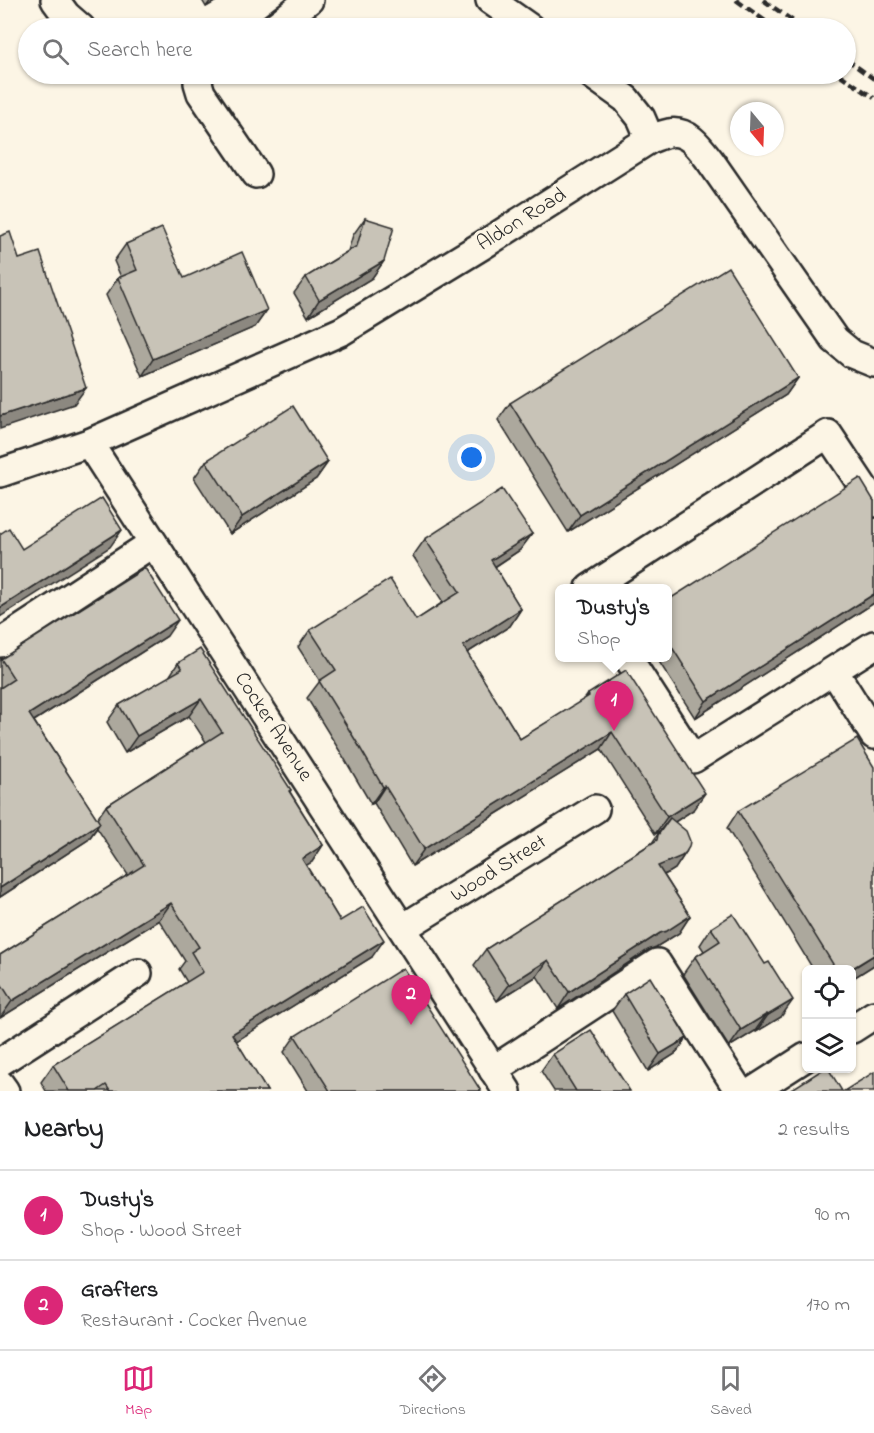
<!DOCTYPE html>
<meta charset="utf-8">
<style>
body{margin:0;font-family:"Indie Flower",sans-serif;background:#f6f6f6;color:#202124}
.controls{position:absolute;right:18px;bottom:18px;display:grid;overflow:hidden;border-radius:9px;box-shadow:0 2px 4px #0004}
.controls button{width:54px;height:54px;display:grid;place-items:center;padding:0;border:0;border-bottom:2px solid #e0e0e0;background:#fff;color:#202124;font:30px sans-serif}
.compass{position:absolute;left:730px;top:102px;width:54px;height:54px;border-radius:50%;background:#fff;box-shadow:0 2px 4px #0004;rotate:161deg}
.you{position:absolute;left:472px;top:458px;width:21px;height:21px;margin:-15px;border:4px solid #fff;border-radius:50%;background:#1a73e8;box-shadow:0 0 0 9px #1a73e833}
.badge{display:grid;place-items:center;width:39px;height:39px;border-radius:50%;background:#db2777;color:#fff;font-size:20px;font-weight:700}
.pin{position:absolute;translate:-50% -50px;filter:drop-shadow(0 2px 3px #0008)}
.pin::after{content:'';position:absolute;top:32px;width:21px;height:18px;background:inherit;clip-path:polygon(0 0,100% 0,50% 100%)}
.popup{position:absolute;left:555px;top:584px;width:117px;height:78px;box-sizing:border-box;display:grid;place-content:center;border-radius:9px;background:#fff;filter:drop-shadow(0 2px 4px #0005);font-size:20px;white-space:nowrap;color:#757577}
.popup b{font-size:22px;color:#202124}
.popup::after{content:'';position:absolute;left:50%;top:100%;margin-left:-12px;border:12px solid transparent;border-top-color:#fff}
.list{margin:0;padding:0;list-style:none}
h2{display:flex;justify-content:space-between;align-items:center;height:78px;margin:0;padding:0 24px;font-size:26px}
h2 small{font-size:20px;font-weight:400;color:#757577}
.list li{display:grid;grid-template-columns:39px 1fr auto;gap:18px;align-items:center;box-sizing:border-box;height:90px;padding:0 24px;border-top:2px solid #e0e0e0}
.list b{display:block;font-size:22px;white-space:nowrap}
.list p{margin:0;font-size:20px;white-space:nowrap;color:#757577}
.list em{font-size:20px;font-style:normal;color:#757577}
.icon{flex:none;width:33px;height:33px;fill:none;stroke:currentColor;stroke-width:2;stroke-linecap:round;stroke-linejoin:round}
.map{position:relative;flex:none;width:874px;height:1091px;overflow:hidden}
.search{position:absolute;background:#fff;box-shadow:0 2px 4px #0004;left:18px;right:18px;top:18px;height:66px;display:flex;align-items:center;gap:15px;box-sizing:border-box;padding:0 21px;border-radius:33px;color:#757577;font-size:22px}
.sheet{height:258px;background:#fff}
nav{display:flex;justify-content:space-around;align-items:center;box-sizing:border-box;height:84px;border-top:2px solid #e0e0e0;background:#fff;font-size:16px;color:#757577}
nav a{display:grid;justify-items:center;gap:3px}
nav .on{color:#db2777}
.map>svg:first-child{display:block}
</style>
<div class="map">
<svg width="874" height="1091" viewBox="0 0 874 1091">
<rect width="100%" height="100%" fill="#fcf5e5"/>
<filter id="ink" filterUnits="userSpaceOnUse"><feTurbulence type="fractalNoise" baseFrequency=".0167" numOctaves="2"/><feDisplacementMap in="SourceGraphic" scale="12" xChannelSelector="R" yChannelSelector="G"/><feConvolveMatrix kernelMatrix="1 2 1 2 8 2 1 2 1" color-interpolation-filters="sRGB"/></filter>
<g filter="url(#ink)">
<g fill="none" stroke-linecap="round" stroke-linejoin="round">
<defs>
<g id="minor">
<path d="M55 0 66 15 81 28"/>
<path d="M490 0 530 28"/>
<path d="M273 28 309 0"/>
<path d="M199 74 198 83 201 93 256 174"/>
<path d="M591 74 626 99 641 118 650 139"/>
<path d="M89 443 507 1091"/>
<path d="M0 473 89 443 342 331 483 245 650 139C656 137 663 134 669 133 688 129 701 149 711 162L835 340 852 354 874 363"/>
<path d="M590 588 828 434 874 503"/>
<path d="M0 643 153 543"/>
<path d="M628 658 693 759 874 645"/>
<path d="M834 671 874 735"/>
<path d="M403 928 595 809"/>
<path d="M852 1029 874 1015"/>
<path d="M0 1062 138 973"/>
<path d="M493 1070 657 963 739 1091"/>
<path d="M0 1084 5 1091"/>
<path d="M753 1091 806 1057"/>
</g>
</defs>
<!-- minor casing -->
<use href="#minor" stroke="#2b2b2b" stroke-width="32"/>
<!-- minor -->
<use href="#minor" stroke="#fcf5e5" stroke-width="27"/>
<!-- rail -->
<g stroke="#2b2b2b" stroke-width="4.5" stroke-dasharray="9 4.5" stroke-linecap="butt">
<path d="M736 0 775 28"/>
<path d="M763 0 803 28"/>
<path d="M846 59 874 79"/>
<path d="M839 74 874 98"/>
</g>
</g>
<!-- wall -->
<g fill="#aca89d" stroke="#2b2b2b" stroke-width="1.5">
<path d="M202 0H218L206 7Z"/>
<path d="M365 218 384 261 372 278 308 317 294 293 306 277 348 251 353 235Z"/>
<path d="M126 244 184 278 267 310 255 327 142 376 106 295 118 278 121 277 114 261Z"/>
<path d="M798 378 786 395 568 532 498 420 510 403Z"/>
<path d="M206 461 328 462 316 479 230 534 194 478Z"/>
<path d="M874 501V603L695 718 656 657H668V600Z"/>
<path d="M532 534 520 550 495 567 521 609 510 626 467 653 520 739 584 700 588 694 693 810 675 822 686 852 675 869 670 872 664 875 690 916 679 933 656 947 648 950 558 1009 537 976 497 1001 474 965 486 949 652 843 660 831 655 834 601 749 412 866 374 803 371 804 344 758 307 698 320 681 298 647 310 630 416 620 443 602 413 556 425 539Z"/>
<path d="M167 636 34 721 97 819 106 806 206 742 189 716 125 753 107 722 119 705 169 677 178 663 291 790 290 792 323 845 312 862 306 865 340 921 372 957 236 1041 267 1091H46L41 1082 53 1065 187 982 179 969 185 961 159 920 0 1018V955L128 875 97 828 88 840 0 897V661L1 659Z"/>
<path d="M738 811 874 965 852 979V969H813L727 828Z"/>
<path d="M711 928 781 1017 756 1032 755 1031 729 1047 683 974 695 957 704 951 700 945Z"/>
<path d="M624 994 687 1038 675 1054 648 1071 612 1011Z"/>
<path d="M295 1036 481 1091H308L284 1052Z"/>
<path d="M553 1054 630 1091H554L541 1071Z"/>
</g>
<!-- shaded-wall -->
<g fill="#8c8880" stroke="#2b2b2b" stroke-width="1.5">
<path d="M211 0H218L206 7Z"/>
<path d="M384 261 372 278 308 317 319 300Z"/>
<path d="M267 310 255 327 142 376 153 359Z"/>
<path d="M798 378 786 395 568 532 580 515Z"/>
<path d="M86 388 74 404 0 429V416Z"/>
<path d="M328 462 316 479 230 534 242 517Z"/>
<path d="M122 530 110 547 0 617V608Z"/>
<path d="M532 534 520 550 479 577 491 560Z"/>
<path d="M874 594V603L695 718 706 701Z"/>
<path d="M521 609 510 626 451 663 463 646Z"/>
<path d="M178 620 167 636 18 731 29 714Z"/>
<path d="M201 699 189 716 125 753 137 736Z"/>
<path d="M612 732 601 749 412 866 424 849Z"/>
<path d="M385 786 374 803 371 804 383 787Z"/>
<path d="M705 793 693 810 661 831 670 818 660 831 655 834 667 817Z"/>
<path d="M100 823 88 840 0 897V888Z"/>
<path d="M323 845 312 862 290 875 302 859Z"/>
<path d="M686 852 675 869 670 872 647 882 658 866Z"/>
<path d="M171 903 159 920 0 1018 12 1001Z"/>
<path d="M690 916 679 933 656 947 648 950 558 1009 569 992 660 933Z"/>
<path d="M384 940 372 957 220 1051 232 1034Z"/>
<path d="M874 955V965L852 979V969Z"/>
<path d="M548 960 537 976 497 1001 509 985Z"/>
<path d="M793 1000 781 1017 756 1032 768 1015Z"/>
<path d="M767 1014 755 1031 729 1047 741 1030Z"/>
<path d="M687 1038 675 1054 648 1071 660 1054Z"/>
</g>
<!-- building -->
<g fill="#c8c3b7" stroke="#2b2b2b" stroke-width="1.5">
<path d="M365 218 394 227 384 261 319 300 306 277 357 246Z"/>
<path d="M162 228 184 278 242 252 267 310 153 359 118 278 137 270 126 244Z"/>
<path d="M10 232 19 259 40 252 86 388 0 416V236Z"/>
<path d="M728 267 798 378 580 515 510 403Z"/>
<path d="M293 406 328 462 242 517 206 461Z"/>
<path d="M860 478 874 501V594L706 701 668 641V600Z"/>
<path d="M502 489 532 534 491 560 521 609 463 646 520 739 589 696 588 694 626 670 705 793 667 817 612 732 424 849 385 786 383 787 356 741 319 681 336 670 310 630 390 579 416 620 460 592 425 539Z"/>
<path d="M102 498 122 530 0 608V534L9 528 22 549Z"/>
<path d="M145 568 178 620 29 714 100 823 0 888V688L14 679 1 659Z"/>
<path d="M200 649 291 790 289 791 323 845 302 859 340 921 363 907 384 940 232 1034 267 1091H110L106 1085 97 1091H69L53 1065 203 972 191 952 199 947 171 903 12 1001 0 982V955L144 865 106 806 222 732 201 699 137 736 119 705 182 669 178 663Z"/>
<path d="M857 739 874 767V955L851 969H836L738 811Z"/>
<path d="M670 818 686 831 690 841 689 847 686 852 682 856 658 866 690 916 667 931 660 933 569 992 548 960 509 985 486 949 657 840 658 835Z"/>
<path d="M733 914 765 964 769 962 793 1000 768 1015 767 1014 741 1030 695 957 720 941 711 928Z"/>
<path d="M403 968 481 1091H330L295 1036Z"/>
<path d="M650 977 687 1038 660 1054 624 994Z"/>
<path d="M591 1030 630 1091H576L553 1054Z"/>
<path d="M825 1068H828L842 1091H789Z"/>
<path d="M874 1072V1091H844Z"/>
</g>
</g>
<g text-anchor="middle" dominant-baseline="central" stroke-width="6" stroke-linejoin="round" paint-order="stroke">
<!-- street labels -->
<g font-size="21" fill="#2b2b2b" stroke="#fcf5e5">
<text transform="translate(522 220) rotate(-32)">Aldon Road</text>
<text transform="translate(273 727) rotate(57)">Cocker Avenue</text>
<text transform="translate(499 869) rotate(-32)">Wood Street</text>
</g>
</g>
</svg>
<div class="controls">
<button><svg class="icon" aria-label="locate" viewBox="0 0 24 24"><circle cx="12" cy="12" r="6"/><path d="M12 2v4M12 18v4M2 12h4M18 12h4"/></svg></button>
<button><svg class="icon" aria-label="layers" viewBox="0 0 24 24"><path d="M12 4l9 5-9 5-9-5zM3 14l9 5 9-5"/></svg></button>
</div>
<svg class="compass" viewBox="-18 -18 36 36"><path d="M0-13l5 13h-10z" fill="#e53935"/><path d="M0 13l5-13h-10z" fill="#757577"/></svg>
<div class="you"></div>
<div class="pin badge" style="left:614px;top:731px">1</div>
<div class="popup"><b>Dusty's</b>Shop</div>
<div class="pin badge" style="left:411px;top:1025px">2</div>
<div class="search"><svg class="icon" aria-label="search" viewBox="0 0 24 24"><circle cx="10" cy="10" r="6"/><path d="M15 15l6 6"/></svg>Search here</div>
</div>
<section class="sheet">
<h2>Nearby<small>2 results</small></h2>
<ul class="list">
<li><span class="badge">1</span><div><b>Dusty's</b><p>Shop · Wood Street</p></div><em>90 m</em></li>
<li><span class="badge">2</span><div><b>Grafters</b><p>Restaurant · Cocker Avenue</p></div><em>170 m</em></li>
</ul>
</section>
<nav>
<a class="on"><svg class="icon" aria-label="map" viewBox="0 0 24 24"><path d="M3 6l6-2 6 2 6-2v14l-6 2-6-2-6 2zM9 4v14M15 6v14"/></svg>Map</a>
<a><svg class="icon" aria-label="directions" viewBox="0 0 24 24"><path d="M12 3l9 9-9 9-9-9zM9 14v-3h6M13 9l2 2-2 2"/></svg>Directions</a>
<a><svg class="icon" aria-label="saved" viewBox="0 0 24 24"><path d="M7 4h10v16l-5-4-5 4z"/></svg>Saved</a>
</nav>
